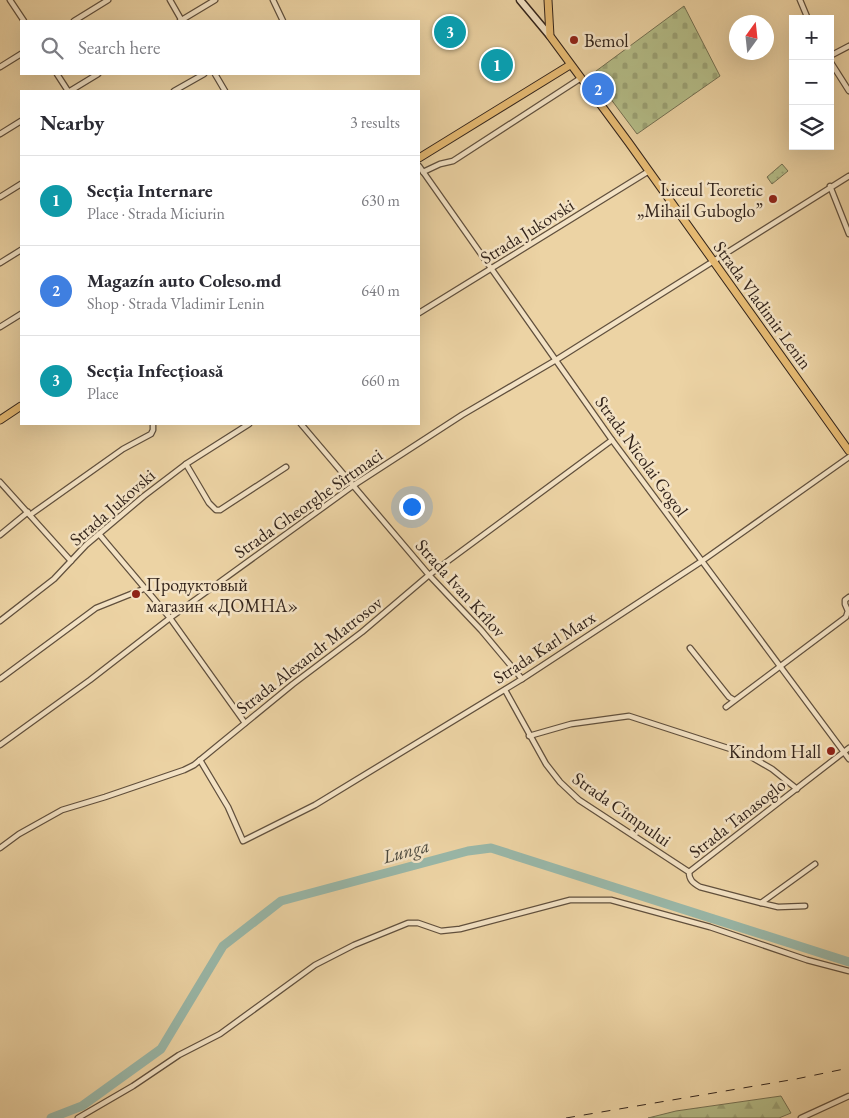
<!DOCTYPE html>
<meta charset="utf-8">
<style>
body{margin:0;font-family:"EB Garamond",serif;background:#f2f2f3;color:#2b2b33}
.controls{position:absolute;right:15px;top:15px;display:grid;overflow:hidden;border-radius:0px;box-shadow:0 5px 20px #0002}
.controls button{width:45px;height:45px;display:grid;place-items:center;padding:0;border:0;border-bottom:1px solid #e1e1e2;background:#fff;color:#2b2b33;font:25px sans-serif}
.compass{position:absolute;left:729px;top:15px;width:45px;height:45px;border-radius:50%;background:#fff;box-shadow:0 5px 20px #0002;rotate:15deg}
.you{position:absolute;left:411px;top:506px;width:18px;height:18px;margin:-12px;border:4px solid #fff;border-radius:50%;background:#1a73e8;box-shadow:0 0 0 8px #1a73e833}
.badge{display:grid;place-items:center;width:32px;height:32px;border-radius:50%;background:#2563eb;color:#fff;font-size:16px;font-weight:700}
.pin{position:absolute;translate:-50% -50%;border:2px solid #fff;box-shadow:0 1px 5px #0006}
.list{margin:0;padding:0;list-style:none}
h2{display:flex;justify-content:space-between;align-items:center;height:65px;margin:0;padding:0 20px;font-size:21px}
h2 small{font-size:16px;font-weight:400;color:#7c7c81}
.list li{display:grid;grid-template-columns:32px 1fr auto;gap:15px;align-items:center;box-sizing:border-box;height:90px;padding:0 20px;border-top:1px solid #e1e1e2}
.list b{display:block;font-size:19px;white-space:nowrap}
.list p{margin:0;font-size:16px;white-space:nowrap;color:#7c7c81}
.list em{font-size:16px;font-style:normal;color:#7c7c81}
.icon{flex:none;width:28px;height:28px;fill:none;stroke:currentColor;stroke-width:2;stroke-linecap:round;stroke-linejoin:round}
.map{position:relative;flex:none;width:849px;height:1118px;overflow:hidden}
.search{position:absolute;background:#fff;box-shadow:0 5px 20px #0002;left:20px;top:20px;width:400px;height:55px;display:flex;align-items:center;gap:12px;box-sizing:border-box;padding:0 18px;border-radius:0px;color:#7c7c81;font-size:19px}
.panel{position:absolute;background:#fff;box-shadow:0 5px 20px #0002;left:20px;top:90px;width:400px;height:335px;border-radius:0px}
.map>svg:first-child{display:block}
</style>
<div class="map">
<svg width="849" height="1118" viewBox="0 0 849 1118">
<defs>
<pattern id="forest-firs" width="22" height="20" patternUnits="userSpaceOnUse" patternTransform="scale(1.25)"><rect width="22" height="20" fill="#b4bd88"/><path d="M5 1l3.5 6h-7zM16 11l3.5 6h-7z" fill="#9ba275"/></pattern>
<pattern id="cemetery-stones" width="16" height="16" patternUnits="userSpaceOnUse" patternTransform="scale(1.25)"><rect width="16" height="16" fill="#b4bd88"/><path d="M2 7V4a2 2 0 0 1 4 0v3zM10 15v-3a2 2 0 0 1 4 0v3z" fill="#9ba275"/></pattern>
<pattern id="park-dots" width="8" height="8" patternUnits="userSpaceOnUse" patternTransform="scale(1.25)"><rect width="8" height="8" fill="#b4bd88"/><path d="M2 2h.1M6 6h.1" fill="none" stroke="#9ba275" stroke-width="1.8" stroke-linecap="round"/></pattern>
</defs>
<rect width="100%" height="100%" fill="#ecd3a4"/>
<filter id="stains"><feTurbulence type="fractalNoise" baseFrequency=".004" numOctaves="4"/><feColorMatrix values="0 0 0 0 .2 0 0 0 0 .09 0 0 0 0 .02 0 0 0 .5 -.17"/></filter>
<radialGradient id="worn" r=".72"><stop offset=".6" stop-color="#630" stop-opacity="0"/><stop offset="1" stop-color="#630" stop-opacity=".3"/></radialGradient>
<!-- forest -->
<path fill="url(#forest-firs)" stroke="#747052" d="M781 1096 791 1113 779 1118H648L676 1111Z"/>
<!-- cemetery -->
<path fill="url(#cemetery-stones)" stroke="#747052" d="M684 6 720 76 637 134 592 74Z"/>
<!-- park -->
<path fill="url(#park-dots)" stroke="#747052" d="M782 164 788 171 772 184 767 177Z"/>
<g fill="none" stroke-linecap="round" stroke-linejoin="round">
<!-- river -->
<path stroke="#99b7a8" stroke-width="9" d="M51 1118 82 1106 161 1049 223 946 281 901 468 851 491 848 849 962"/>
<defs>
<g id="minor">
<path d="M10 0 24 21"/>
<path d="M170 0 182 21"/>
<path d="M273 0 283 21"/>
<path d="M800 0 808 19"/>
<path d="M74 21 108 0"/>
<path d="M180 21 215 0"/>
<path d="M830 56 849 46"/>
<path d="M830 61 849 91"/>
<path d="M0 67 21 54"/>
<path d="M57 74 68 91"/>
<path d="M215 74 225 91"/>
<path d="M70 91 98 74"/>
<path d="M174 91 204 74"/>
<path d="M0 134 21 121"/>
<path d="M419 166 612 440 849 759"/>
<path d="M423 172 440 164 453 161 581 78"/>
<path d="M830 186 849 234"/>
<path d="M0 197 21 184"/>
<path d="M0 263 21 250"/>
<path d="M419 313 649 171"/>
<path d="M0 327 21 314"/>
<path d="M301 424 429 575 481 630 522 679"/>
<path d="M186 464 209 503 216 510H220L286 467"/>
<path d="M0 482 71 561"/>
<path d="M30 515 123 449 151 434 153 430V424"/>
<path d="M99 534 170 618 245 723"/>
<path d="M0 535 28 512"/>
<path d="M0 621 54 579 86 545 144 496 186 464 249 424"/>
<path d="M690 648 729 697 734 700"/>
<path d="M0 679 96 608 146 588"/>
<path d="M505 690 546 764 560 782 579 800 689 872C689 880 693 883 700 887L761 903 815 864"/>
<path d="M726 707 846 617 848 611 845 604V600L849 597"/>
<path d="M529 736 571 724 629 716 746 754 772 769 797 789"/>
<path d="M0 745 90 680 170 618 354 485 462 415 556 360 849 176"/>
<path d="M200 760 228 807 243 841 315 805 522 679 702 561 849 457"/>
<path d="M0 848 19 834 62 810 105 797 184 770 194 765 293 684 362 632 429 575 612 440"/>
<path d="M689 872 849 748"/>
<path d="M761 903 778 907 805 906"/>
<path d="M78 1118 133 1086 179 1055 220 1034 315 965 354 945 408 923H418L441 931 460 929 570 900H611L710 927 807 960 849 971"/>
<path d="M801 1118 849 1096"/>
</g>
<path id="secondary" d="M520 0 550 36"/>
<g id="primary">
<path d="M548 0 550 36 629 143 849 451"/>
<path d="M419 158 570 65"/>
<path d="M0 420 21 406"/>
</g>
</defs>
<!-- minor casing -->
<use href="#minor" stroke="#61503d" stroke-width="7"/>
<!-- secondary casing -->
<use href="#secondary" stroke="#33241b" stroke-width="9"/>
<!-- primary casing -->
<use href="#primary" stroke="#33241b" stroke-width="9"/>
<!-- minor -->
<use href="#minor" stroke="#f3e2c4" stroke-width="4.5"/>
<!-- secondary -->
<use href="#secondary" stroke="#f3e2c4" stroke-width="6"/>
<!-- primary -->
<use href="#primary" stroke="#e6ba72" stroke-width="7"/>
<!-- rail -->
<path stroke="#33241b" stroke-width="1" stroke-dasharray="9 9" stroke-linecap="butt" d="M566 1118 796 1079 849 1068"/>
</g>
<!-- markers -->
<g fill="#8f2418" stroke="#f3e2c4" stroke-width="2">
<circle cx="574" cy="40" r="5"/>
<circle cx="773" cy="199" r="5"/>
<circle cx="136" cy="594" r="5"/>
<circle cx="831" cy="751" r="5"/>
</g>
<g text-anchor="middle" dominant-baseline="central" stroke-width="5" stroke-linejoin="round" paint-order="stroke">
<!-- poi labels -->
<g font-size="18" fill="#33241b" stroke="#f3e2c4" text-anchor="start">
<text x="584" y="40">Bemol</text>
<text x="763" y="189" text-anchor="end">Liceul Teoretic<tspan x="763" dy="21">„Mihail Guboglo”</tspan></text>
<text x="146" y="584">Продуктовый<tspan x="146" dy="21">магазин «ДОМНА»</tspan></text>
<text x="821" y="751" text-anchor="end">Kindom Hall</text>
</g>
<!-- street labels -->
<g font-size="18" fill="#33241b" stroke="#f3e2c4">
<text transform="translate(527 231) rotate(-32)">Strada Jukovski</text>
<text transform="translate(763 305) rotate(54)">Strada Vladimir Lenin</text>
<text transform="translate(642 456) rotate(54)">Strada Nicolai Gogol</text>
<text transform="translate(308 503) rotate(-35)">Strada Gheorghe Sîrtmaci</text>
<text transform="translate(112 507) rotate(-41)">Strada Jukovski</text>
<text transform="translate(461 588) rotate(48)">Strada Ivan Krîlov</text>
<text transform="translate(544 647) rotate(-33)">Strada Karl Marx</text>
<text transform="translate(309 655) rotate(-38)">Strada Alexandr Matrosov</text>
<text transform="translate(622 809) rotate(35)">Strada Cîmpului</text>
<text transform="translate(737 818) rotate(-38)">Strada Tanasoglo</text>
</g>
<!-- water labels -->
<g font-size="19" font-style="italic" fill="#4c493e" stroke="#f3e2c4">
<text transform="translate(406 851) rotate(-15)">Lunga</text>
</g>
</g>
<rect width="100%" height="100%" filter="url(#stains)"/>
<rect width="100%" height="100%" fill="url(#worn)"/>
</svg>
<div class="controls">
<button>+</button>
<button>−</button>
<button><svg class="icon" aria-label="layers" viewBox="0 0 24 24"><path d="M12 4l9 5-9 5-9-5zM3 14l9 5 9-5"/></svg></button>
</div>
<svg class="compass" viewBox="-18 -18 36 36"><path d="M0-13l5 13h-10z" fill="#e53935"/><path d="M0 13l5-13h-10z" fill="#7c7c81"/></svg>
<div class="you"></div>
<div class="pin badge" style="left:497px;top:65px;background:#0f9aa8">1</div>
<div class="pin badge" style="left:598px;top:89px;background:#3f7fe0">2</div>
<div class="pin badge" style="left:450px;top:32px;background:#0f9aa8">3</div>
<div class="search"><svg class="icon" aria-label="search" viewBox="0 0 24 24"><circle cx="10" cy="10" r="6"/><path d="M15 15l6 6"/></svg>Search here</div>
<section class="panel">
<h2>Nearby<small>3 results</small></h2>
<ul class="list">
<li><span class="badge" style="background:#0f9aa8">1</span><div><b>Secția Internare</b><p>Place · Strada Miciurin</p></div><em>630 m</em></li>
<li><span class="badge" style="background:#3f7fe0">2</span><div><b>Magazín auto Coleso.md</b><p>Shop · Strada Vladimir Lenin</p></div><em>640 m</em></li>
<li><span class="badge" style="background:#0f9aa8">3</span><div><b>Secția Infecțioasă</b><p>Place</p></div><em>660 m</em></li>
</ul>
</section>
</div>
